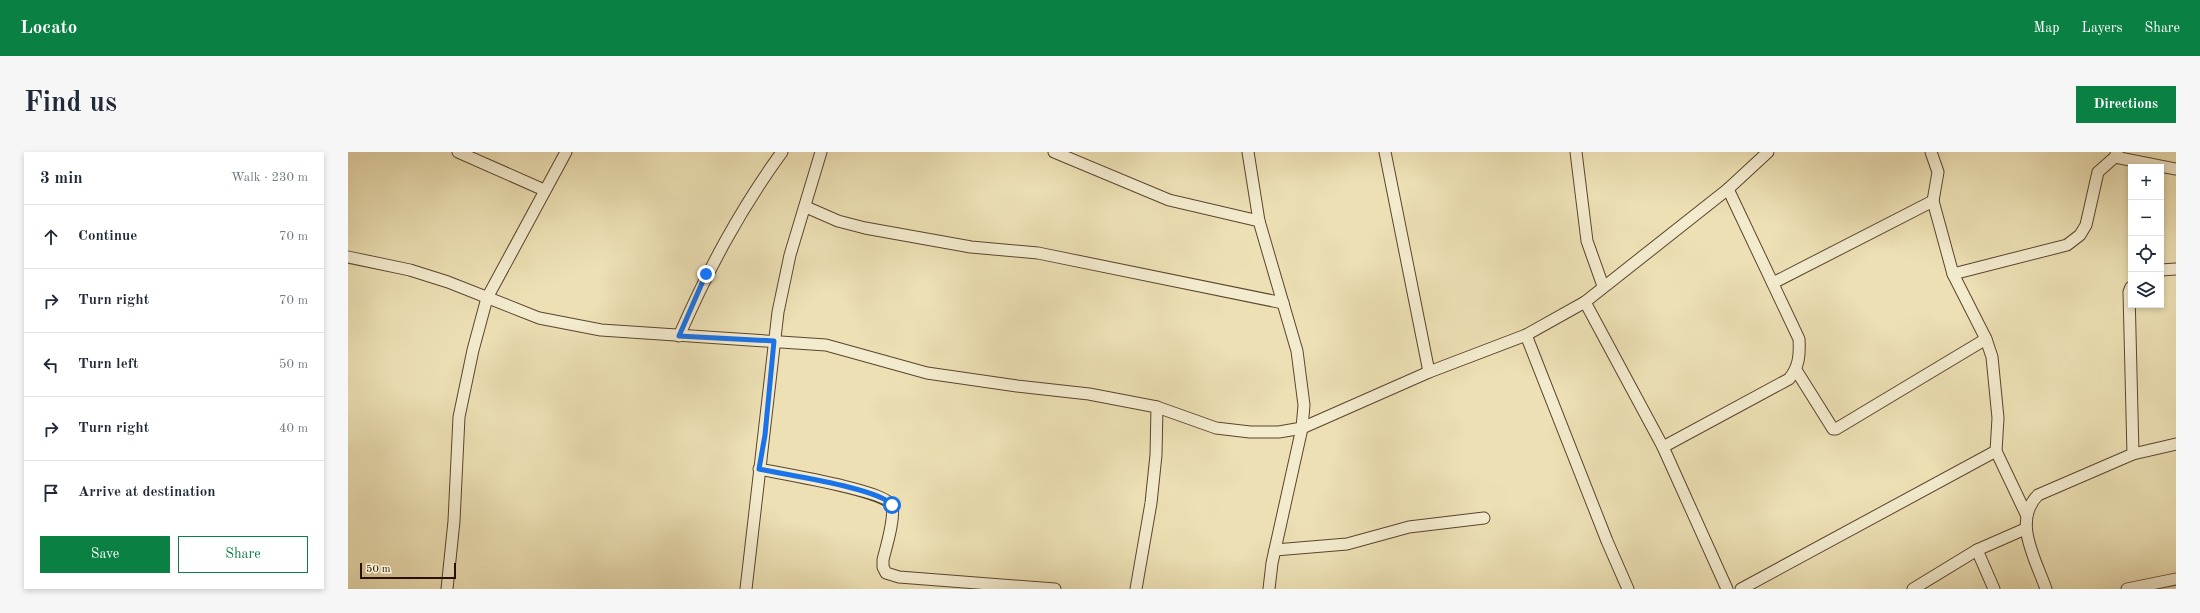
<!DOCTYPE html>
<meta charset="utf-8">
<style>
body{margin:0;font-family:"Old Standard TT",serif;background:#f6f6f7;color:#1f2937}
.controls{position:absolute;right:12px;top:12px;display:grid;overflow:hidden;border-radius:0px;box-shadow:0 2px 6px #0003}
.controls button{width:36px;height:36px;display:grid;place-items:center;padding:0;border:0;border-bottom:1px solid #e0e1e3;background:#fff;color:#1f2937;font:20px sans-serif}
.scale{position:absolute;left:12px;bottom:10px;width:96px;box-sizing:border-box;padding-left:4px;border:2px solid #2b1000;border-top:0;font-size:11px;line-height:14px;white-space:nowrap;color:#2b1000;-webkit-text-stroke:3px #f3ebce;paint-order:stroke}
.stop{position:absolute;width:12px;height:12px;margin:-9px;border:3px solid #1a73e8;border-radius:50%;background:#fff}
.stop.end{background:#1a73e8;border-color:#fff;box-shadow:0 1px 4px #0008}
.list{margin:0;padding:0;list-style:none}
h2{display:flex;justify-content:space-between;align-items:center;height:52px;margin:0;padding:0 16px;font-size:17px}
h2 small{font-size:13px;font-weight:400;color:#747a83}
.list li{display:grid;grid-template-columns:26px 1fr auto;gap:12px;align-items:center;box-sizing:border-box;height:64px;padding:0 16px;border-top:1px solid #e0e1e3}
.list b{display:block;font-size:15px;white-space:nowrap}
.list em{font-size:13px;font-style:normal;color:#747a83}
.actions{display:flex;gap:8px;padding:12px 16px}
.actions a{flex:1;padding:9px 0;border:1px solid #0b8043;border-radius:0px;text-align:center;font-size:14px;color:#0b8043}
.actions .main{background:#0b8043;color:#fff}
.icon{flex:none;width:22px;height:22px;fill:none;stroke:currentColor;stroke-width:2;stroke-linecap:round;stroke-linejoin:round}
.map{position:relative;flex:none;width:1828px;height:437px;overflow:hidden;border-radius:0px}
header{display:flex;align-items:center;gap:24px;box-sizing:border-box;height:56px;padding:0 20px;background:#0b8043;color:#fff}
header strong{font-size:19px}
nav{display:flex;gap:22px;margin-inline-start:auto;font-size:14px}
.intro{display:flex;align-items:center;justify-content:space-between;box-sizing:border-box;height:96px;padding:0 24px}
h1{margin:0;font-size:28px}
.button{padding:10px 18px;border-radius:0px;background:#0b8043;color:#fff;font-size:14px;font-weight:700}
main{display:flex;gap:24px;padding:0 24px}
aside{flex:1;background:#fff;border-radius:0px;box-shadow:0 2px 6px #0003}
.map>svg:first-child{display:block}
</style>
<header>
<strong>Locato</strong>
<nav><a>Map</a><a>Layers</a><a>Share</a></nav>
</header>
<div class="intro"><h1>Find us</h1><a class="button">Directions</a></div>
<main>
<aside>
<h2>3 min<small>Walk · 230 m</small></h2>
<ul class="list">
<li><svg class="icon" aria-label="ahead" viewBox="0 0 24 24"><path d="M12 20V5M6 11l6-6 6 6"/></svg><div><b>Continue</b></div><em>70 m</em></li>
<li><svg class="icon" aria-label="right" viewBox="0 0 24 24"><path d="M7 20v-9h11M14 6l5 5-5 5"/></svg><div><b>Turn right</b></div><em>70 m</em></li>
<li><svg class="icon" aria-label="left" viewBox="0 0 24 24"><path d="M17 20v-9H6M10 6l-5 5 5 5"/></svg><div><b>Turn left</b></div><em>50 m</em></li>
<li><svg class="icon" aria-label="right" viewBox="0 0 24 24"><path d="M7 20v-9h11M14 6l5 5-5 5"/></svg><div><b>Turn right</b></div><em>40 m</em></li>
<li><svg class="icon" aria-label="arrive" viewBox="0 0 24 24"><path d="M6 21V4h12l-3 4 3 4H6"/></svg><div><b>Arrive at destination</b></div></li>
</ul>
<div class="actions"><a class="main">Save</a><a>Share</a></div>
</aside>
<div class="map">
<svg width="1828" height="437" viewBox="0 0 1828 437">
<rect width="100%" height="100%" fill="#ece0b4"/>
<filter id="stains"><feTurbulence type="fractalNoise" baseFrequency=".005" numOctaves="4"/><feColorMatrix values="0 0 0 0 .2 0 0 0 0 .09 0 0 0 0 .02 0 0 0 .5 -.17"/></filter>
<radialGradient id="worn" r=".72"><stop offset=".6" stop-color="#630" stop-opacity="0"/><stop offset="1" stop-color="#630" stop-opacity=".3"/></radialGradient>
<g fill="none" stroke-linecap="round" stroke-linejoin="round">
<defs>
<g id="minor">
<path d="M110 0 196 38"/>
<path d="M706 0 821 48 911 69"/>
<path d="M900 0 911 69 949 199 956 253 954 276 924 411 921 437"/>
<path d="M1037 0 1081 220"/>
<path d="M1228 0 1239 89 1255 134"/>
<path d="M1583 0 1590 20 1585 49 1605 122 1638 187 1644 205 1650 266 1648 299 1678 362"/>
<path d="M1767 5 1828 17"/>
<path d="M458 55 490 69 517 76 623 95 690 101 935 151"/>
<path d="M0 105 62 118 100 130 191 166 253 178 478 193 579 221 669 234 741 242 809 255 868 276 902 280H931L954 276 1081 220 1178 183 1237 150 1380 37 1420 0"/>
<path d="M1813 118 1828 117"/>
<path d="M1605 122 1719 93 1732 83 1738 73 1750 20 1767 5 1769 0"/>
<path d="M1425 131 1585 49"/>
<path d="M1783 135 1781 140 1785 302"/>
<path d="M1237 150 1315 295 1379 437"/>
<path d="M1178 183 1259 389 1280 437"/>
<path d="M331 184C360 118 391 59 434 0"/>
<path d="M1448 218 1485 277H1488L1638 187"/>
<path d="M1315 295 1441 227C1451 215 1452 203 1451 187L1380 37"/>
<path d="M411 317C430 321 541 339 544 354 547 367 538 395 535 408V415L538 421 551 425 707 437"/>
<path d="M927 398 999 392 1061 375 1136 366"/>
<path d="M1629 398 1646 437"/>
<path d="M99 437 106 369 111 265 125 198 139 146 218 0"/>
<path d="M398 437 430 160 442 103 473 0"/>
<path d="M788 437 803 351 808 303 809 255"/>
<path d="M1393 437 1648 299"/>
<path d="M1565 437 1629 398 1677 377"/>
<path d="M1698 437C1688 408 1664 369 1690 343L1785 302 1828 292"/>
<path d="M1779 437 1828 427"/>
</g>
</defs>
<!-- minor casing -->
<use href="#minor" stroke="#5b442d" stroke-width="13"/>
<!-- minor -->
<use href="#minor" stroke="#f3ebce" stroke-width="11"/>
</g>
<g fill="none" stroke-linecap="round" stroke-linejoin="round">
<!-- route -->
<path stroke="#1a73e8" stroke-width="5" d="M358 122 331 184 426 189 417 283 411 317C437 323 531 336 544 353"/>
</g>
<rect width="100%" height="100%" filter="url(#stains)"/>
<rect width="100%" height="100%" fill="url(#worn)"/>
</svg>
<div class="controls">
<button>+</button>
<button>−</button>
<button><svg class="icon" aria-label="locate" viewBox="0 0 24 24"><circle cx="12" cy="12" r="6"/><path d="M12 2v4M12 18v4M2 12h4M18 12h4"/></svg></button>
<button><svg class="icon" aria-label="layers" viewBox="0 0 24 24"><path d="M12 4l9 5-9 5-9-5zM3 14l9 5 9-5"/></svg></button>
</div>
<div class="scale">50 m</div>
<div class="stop" style="left:544px;top:353px"></div>
<div class="stop end" style="left:358px;top:122px"></div>
</div>
</main>
